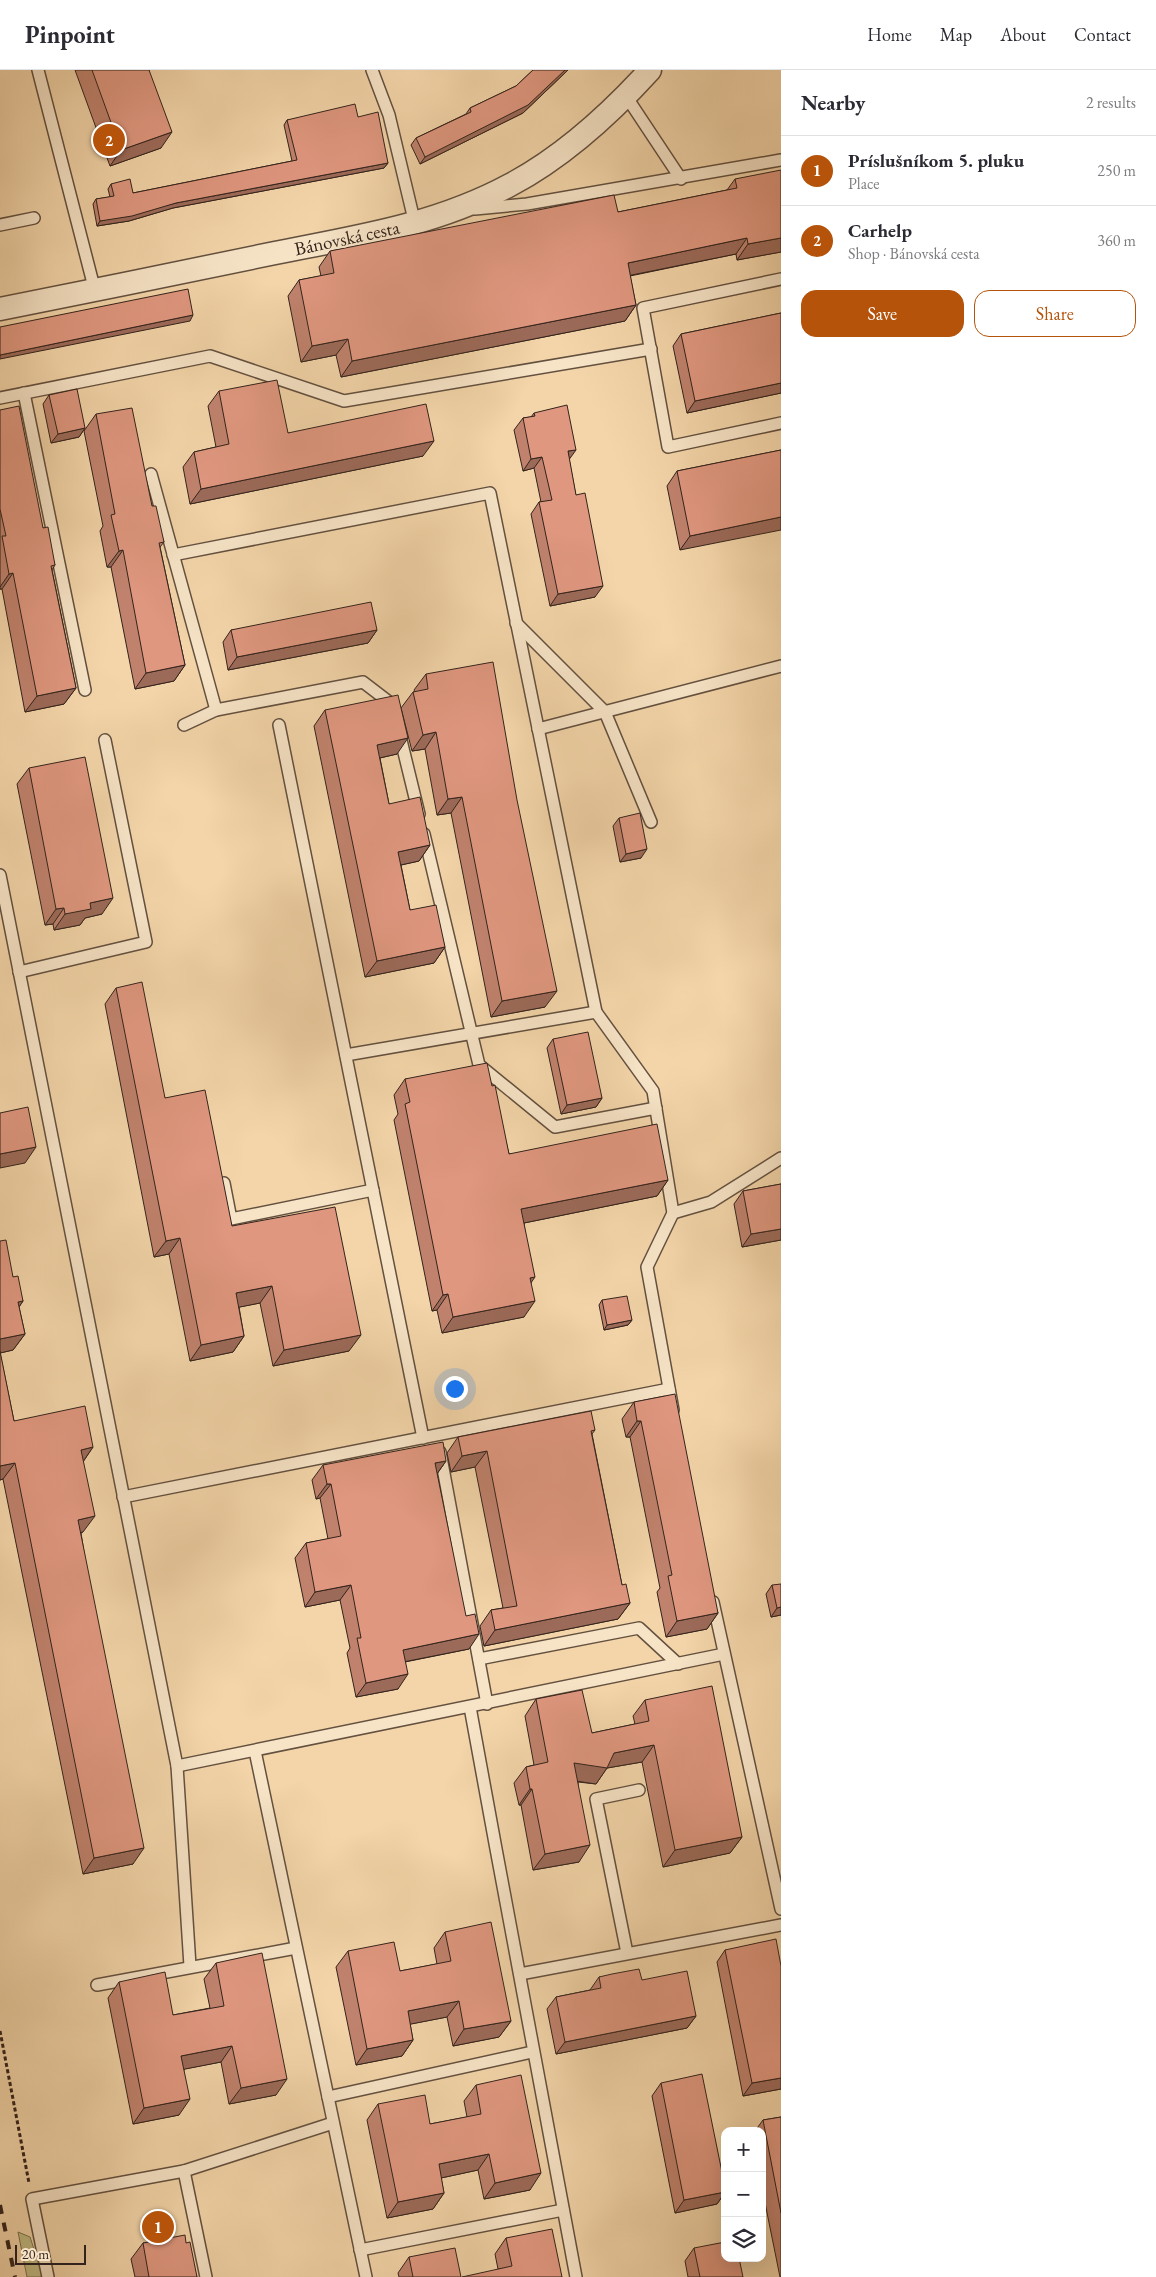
<!DOCTYPE html>
<meta charset="utf-8">
<style>
body{margin:0;font-family:"EB Garamond",serif;background:#f2f2f3;color:#2b2b33}
.controls{position:absolute;right:15px;bottom:15px;display:grid;overflow:hidden;border-radius:10px;box-shadow:0 5px 20px #0002}
.controls button{width:45px;height:45px;display:grid;place-items:center;padding:0;border:0;border-bottom:1px solid #e1e1e2;background:#fff;color:#2b2b33;font:25px sans-serif}
.scale{position:absolute;left:15px;bottom:12px;width:71px;box-sizing:border-box;padding-left:5px;border:2px solid #33231c;border-top:0;font-size:14px;line-height:18px;white-space:nowrap;color:#33231c;-webkit-text-stroke:4px #f7e4c7;paint-order:stroke}
.you{position:absolute;left:454px;top:1318px;width:18px;height:18px;margin:-12px;border:4px solid #fff;border-radius:50%;background:#1a73e8;box-shadow:0 0 0 8px #1a73e833}
.badge{display:grid;place-items:center;width:32px;height:32px;border-radius:50%;background:#b45309;color:#fff;font-size:16px;font-weight:700}
.pin{position:absolute;translate:-50% -50%;border:2px solid #fff;box-shadow:0 1px 5px #0006}
.list{margin:0;padding:0;list-style:none}
h2{display:flex;justify-content:space-between;align-items:center;height:65px;margin:0;padding:0 20px;font-size:21px}
h2 small{font-size:16px;font-weight:400;color:#7c7c81}
.list li{display:grid;grid-template-columns:32px 1fr auto;gap:15px;align-items:center;box-sizing:border-box;height:70px;padding:0 20px;border-top:1px solid #e1e1e2}
.list b{display:block;font-size:19px;white-space:nowrap}
.list p{margin:0;font-size:16px;white-space:nowrap;color:#7c7c81}
.list em{font-size:16px;font-style:normal;color:#7c7c81}
.actions{display:flex;gap:10px;padding:15px 20px}
.actions a{flex:1;padding:11px 0;border:1px solid #b45309;border-radius:15px;text-align:center;font-size:18px;color:#b45309}
.actions .main{background:#b45309;color:#fff}
.icon{flex:none;width:28px;height:28px;fill:none;stroke:currentColor;stroke-width:2;stroke-linecap:round;stroke-linejoin:round}
.map{position:relative;flex:none;width:781px;height:2207px;overflow:hidden}
header{display:flex;align-items:center;gap:30px;box-sizing:border-box;height:70px;padding:0 25px;background:#fff;border-bottom:1px solid #e1e1e2}
header strong{font-size:24px}
nav{display:flex;gap:28px;margin-inline-start:auto;font-size:18px}
main{display:flex}
aside{flex:1;background:#fff}
.map>svg:first-child{display:block}
</style>
<header>
<strong>Pinpoint</strong>
<nav><a>Home</a><a>Map</a><a>About</a><a>Contact</a></nav>
</header>
<main>
<div class="map">
<svg width="781" height="2207" viewBox="0 0 781 2207">
<rect width="100%" height="100%" fill="#f3d5a9"/>
<filter id="stains"><feTurbulence type="fractalNoise" baseFrequency=".004" numOctaves="4"/><feColorMatrix values="0 0 0 0 .2 0 0 0 0 .09 0 0 0 0 .02 0 0 0 .5 -.17"/></filter>
<radialGradient id="worn" r=".72"><stop offset=".6" stop-color="#630" stop-opacity="0"/><stop offset="1" stop-color="#630" stop-opacity=".3"/></radialGradient>
<!-- green -->
<path fill="#c1bc84" stroke="#7a7050" d="M18 2162 30 2167 43 2207H27Z"/>
<g fill="none" stroke-linecap="round" stroke-linejoin="round">
<defs>
<g id="service">
<path d="M38 0 95 221"/>
<path d="M372 0 389 45 415 154"/>
<path d="M626 26 681 109"/>
<path d="M475 139 527 134 781 90"/>
<path d="M0 155 34 148"/>
<path d="M781 209 643 238 668 377 781 353"/>
<path d="M24 323 85 620"/>
<path d="M0 328 210 286 344 331 651 279"/>
<path d="M151 404 216 640"/>
<path d="M173 485 490 423 596 942"/>
<path d="M516 553 605 642 651 752"/>
<path d="M184 655 216 640 363 612 393 635 394 639"/>
<path d="M279 655 423 1368"/>
<path d="M538 659 781 596"/>
<path d="M399 662 419 744"/>
<path d="M424 764 479 995 555 1057 656 1038"/>
<path d="M0 805 177 1696 190 1896"/>
<path d="M19 902 146 872 105 670"/>
<path d="M346 985 596 942 653 1021 673 1143 647 1197 673 1340"/>
<path d="M224 1113 231 1149 373 1120"/>
<path d="M673 1143 711 1132 781 1088"/>
<path d="M440 1382 487 1634"/>
<path d="M123 1427 669 1319"/>
<path d="M713 1532 781 1839"/>
<path d="M479 1589 639 1558 678 1594"/>
<path d="M470 1637C505 1827 539 2017 576 2207"/>
<path d="M255 1681 366 2207"/>
<path d="M177 1696 724 1584"/>
<path d="M627 1883 596 1729 639 1720"/>
<path d="M520 1904 781 1855"/>
<path d="M97 1915 296 1878"/>
<path d="M328 2027 532 1982"/>
<path d="M184 2101 206 2207"/>
<path d="M360 2180 563 2140"/>
<path d="M48 2207 32 2129 184 2101 333 2053"/>
</g>
<path id="minor" d="M0 239C92 221 183 202 275 183 356 167 436 155 510 115 563 87 610 44 650 0"/>
</defs>
<!-- service casing -->
<use href="#service" stroke="#63503f" stroke-width="14"/>
<!-- minor casing -->
<use href="#minor" stroke="#63503f" stroke-width="25"/>
<!-- path -->
<path stroke="#33231c" stroke-width="3" stroke-dasharray="4 2.5" stroke-linecap="butt" d="M0 1961 29 2113"/>
<!-- service -->
<use href="#service" stroke="#f7e4c7" stroke-width="11"/>
<!-- minor -->
<use href="#minor" stroke="#f7e4c7" stroke-width="22"/>
<!-- rail -->
<path stroke="#33231c" stroke-width="4" stroke-dasharray="9 9" stroke-linecap="butt" d="M0 2135 15 2207"/>
</g>
<!-- wall -->
<g fill="#c0826d" stroke="#33231c">
<path d="M75 0H149L161 78 110 96Z"/>
<path d="M533 0H568L523 43 420 94 411 75 416 68 466 44 470 38 516 16Z"/>
<path d="M358 47 388 93 384 98 173 138 129 151 97 156 93 134 96 129 110 127 108 119 111 114 133 123 292 91 284 55 287 50Z"/>
<path d="M735 109 781 182 737 190 736 184 630 206 636 235 625 251 341 307 336 285 301 292 288 226 299 210 321 206 319 197 330 181 618 142 727 120Z"/>
<path d="M781 243V323L687 343 673 276 681 264Z"/>
<path d="M219 321 288 363 423 386 190 434 183 397 194 382 216 377 208 336Z"/>
<path d="M49 325 85 358 79 367 51 373 43 334Z"/>
<path d="M0 340 43 458 55 495 52 500 76 618 64 634 25 642 2 519H0Z"/>
<path d="M534 343 569 389 595 527 550 536 531 444 539 432H541L534 398 523 401 514 360 523 348 531 347Z"/>
<path d="M96 344 152 436 164 472 160 477 185 595 174 611 135 619 111 497H107L100 461 103 456 84 361Z"/>
<path d="M781 380 680 480 667 416 677 401Z"/>
<path d="M231 560H377L368 573 228 600 223 572Z"/>
<path d="M426 604 545 937 491 947 451 743 437 745 425 679 412 681 401 638 413 622H415L414 620Z"/>
<path d="M325 640 397 684 380 688 389 734 430 775 419 791 401 795 410 840 445 877 434 893 365 907 314 656Z"/>
<path d="M29 698 102 844 85 848 80 855 54 860 53 854 45 855 17 714Z"/>
<path d="M619 748 641 788 620 792 613 756Z"/>
<path d="M116 918 165 1028 232 1156 349 1281 273 1296 260 1233 239 1237 244 1266 233 1282 190 1291 169 1184 154 1187 105 934Z"/>
<path d="M553 969 602 1028 596 1037 561 1044 547 978Z"/>
<path d="M405 1009 492 1016 509 1084 668 1110 657 1126 524 1153 531 1213 524 1247 442 1263 437 1240 432 1241 394 1050 398 1044 394 1025Z"/>
<path d="M781 1114V1170L742 1177 734 1134 743 1121Z"/>
<path d="M0 1171 13 1207 23 1231 19 1237 25 1264 13 1280 0 1283 14 1351 93 1377 83 1392V1462L81 1463 133 1794 83 1804 3 1409 0 1410Z"/>
<path d="M602 1230 632 1250 628 1255 604 1260 599 1235Z"/>
<path d="M634 1332 718 1543 707 1559 666 1567 657 1522 660 1518 630 1367H626L622 1349Z"/>
<path d="M595 1360 592 1364 622 1515 630 1533 618 1549 484 1576 480 1556 491 1540 503 1538 475 1397 451 1402 447 1383 458 1367Z"/>
<path d="M446 1391 437 1404 469 1579 405 1592 398 1619 356 1627 347 1583 350 1578 340 1530 305 1537 295 1488 306 1473 328 1469 320 1428 316 1429 312 1410 323 1395Z"/>
<path d="M772 1515 781 1545 771 1547 766 1524Z"/>
<path d="M536 1629 592 1663 635 1654 633 1646 645 1630 742 1767 730 1783 663 1797 642 1692 607 1698 596 1714 578 1712 579 1792 533 1800 521 1735H519L514 1713 526 1697 534 1695 525 1646Z"/>
<path d="M445 1862 511 1951 499 1967 453 1976 447 1947 410 1954 413 1970 402 1986 356 1995 336 1897 348 1881 400 1901 437 1894 434 1878Z"/>
<path d="M725 1880 781 1896V2019L743 2026 717 1892Z"/>
<path d="M216 1893 276 2025 229 2034 221 1992 184 1999 179 2045 133 2054 108 1928 119 1912 173 1945 210 1938 204 1909Z"/>
<path d="M599 1907 642 1910 696 1946 687 1958 556 1984 547 1939 556 1927 590 1920Z"/>
<path d="M661 2013 725 2117V2123L717 2134 675 2143 652 2026Z"/>
<path d="M476 2015 530 2120 484 2129 478 2100 441 2108 444 2123 433 2139 387 2148 367 2050 378 2034 430 2054 467 2047 464 2031Z"/>
<path d="M781 2047V2207H780L762 2118V2061H755L763 2050Z"/>
<path d="M506 2168 562 2207 498 2199 495 2184Z"/>
<path d="M143 2173H186L197 2207H135L131 2189Z"/>
<path d="M694 2178 743 2207H688L685 2191Z"/>
<path d="M409 2187 461 2207H399L398 2203Z"/>
</g>
<!-- shaded-wall -->
<g fill="#9c6a59" stroke="#33231c">
<path d="M565 0H568L523 43 420 94 425 87Z"/>
<path d="M172 62 161 78 110 96 121 80Z"/>
<path d="M388 93 384 98 173 138 129 151 97 156 100 151 176 133Z"/>
<path d="M747 168 736 184 617 208 628 193Z"/>
<path d="M781 168V182L737 190 748 174Z"/>
<path d="M636 235 625 251 341 307 352 291Z"/>
<path d="M193 245 190 251 0 289V285Z"/>
<path d="M348 269 336 285 301 292 312 276Z"/>
<path d="M781 313V323L687 343 695 331Z"/>
<path d="M85 358 79 367 51 373 58 364Z"/>
<path d="M434 371 423 386 190 434 201 419Z"/>
<path d="M576 380 568 391V381Z"/>
<path d="M542 387 534 398 523 401 531 389Z"/>
<path d="M781 447V460L680 480 690 466Z"/>
<path d="M123 480 111 497H107L119 481Z"/>
<path d="M13 503 2 519H0V517L9 504Z"/>
<path d="M603 516 595 527 550 536 558 524Z"/>
<path d="M377 560 368 573 228 600 237 587Z"/>
<path d="M185 595 174 611 135 619 146 603Z"/>
<path d="M76 618 64 634 25 642 37 626Z"/>
<path d="M436 662 425 679 412 681 423 665Z"/>
<path d="M408 668 397 684 366 691 377 675Z"/>
<path d="M462 727 451 743 437 745 448 729Z"/>
<path d="M430 775 419 791 387 798 398 782Z"/>
<path d="M647 779 641 788 620 792 626 784Z"/>
<path d="M113 828 102 844 85 848 80 855 54 860 65 844 90 833Z"/>
<path d="M64 838 53 854 45 855 56 839Z"/>
<path d="M445 877 434 893 365 907 377 891Z"/>
<path d="M557 921 545 937 491 947 502 931Z"/>
<path d="M602 1028 596 1037 561 1044 567 1035Z"/>
<path d="M36 1077 25 1093 0 1098V1084Z"/>
<path d="M668 1110 657 1126 509 1156 521 1139Z"/>
<path d="M781 1159V1170L742 1177 751 1164Z"/>
<path d="M180 1168 169 1184 154 1187 166 1171Z"/>
<path d="M535 1207 524 1223 530 1208Z"/>
<path d="M272 1216 260 1233 225 1240 236 1223Z"/>
<path d="M448 1224 437 1240 432 1241 443 1225Z"/>
<path d="M23 1231 12 1247 18 1232Z"/>
<path d="M535 1231 524 1247 442 1263 453 1247Z"/>
<path d="M632 1250 628 1255 604 1260 607 1255Z"/>
<path d="M25 1264 13 1280 0 1283V1269Z"/>
<path d="M361 1265 349 1281 273 1296 284 1280Z"/>
<path d="M244 1266 233 1282 190 1291 201 1275Z"/>
<path d="M637 1351H641L630 1367H626Z"/>
<path d="M93 1377 82 1393 81 1380Z"/>
<path d="M487 1381 475 1397 451 1402 462 1386Z"/>
<path d="M446 1391 436 1405 435 1393Z"/>
<path d="M15 1393 3 1409 0 1410V1396Z"/>
<path d="M327 1414H331L320 1428 316 1429Z"/>
<path d="M95 1446 83 1462 67 1465 78 1450Z"/>
<path d="M351 1515 340 1530 305 1537 315 1522Z"/>
<path d="M630 1533 618 1549 484 1576 495 1560Z"/>
<path d="M781 1537V1545L771 1547 777 1538Z"/>
<path d="M718 1543 707 1559 666 1567 677 1551Z"/>
<path d="M479 1564 469 1579 393 1594 403 1580Z"/>
<path d="M408 1604 398 1619 356 1627 366 1613Z"/>
<path d="M654 1675 642 1692 607 1698 596 1714 563 1709 574 1693 614 1683Z"/>
<path d="M530 1719H532L521 1735H519Z"/>
<path d="M742 1767 730 1783 663 1797 675 1780Z"/>
<path d="M590 1775 579 1792 533 1800 545 1784Z"/>
<path d="M144 1778 133 1794 83 1804 94 1788Z"/>
<path d="M459 1931 447 1947 396 1957 408 1941Z"/>
<path d="M696 1946 687 1958 556 1984 565 1972Z"/>
<path d="M511 1951 499 1967 453 1976 464 1959Z"/>
<path d="M413 1970 402 1986 356 1995 367 1979Z"/>
<path d="M232 1976 221 1992 170 2002 181 1986Z"/>
<path d="M781 2008V2019L743 2026 752 2013Z"/>
<path d="M287 2009 276 2025 229 2034 241 2018Z"/>
<path d="M190 2029 179 2045 133 2054 144 2038Z"/>
<path d="M489 2084 478 2100 427 2111 439 2094Z"/>
<path d="M541 2103 530 2120 484 2129 495 2113Z"/>
<path d="M725 2122 717 2134 675 2143 684 2130Z"/>
<path d="M444 2123 433 2139 387 2148 398 2132Z"/>
</g>
<!-- building -->
<g fill="#df977f" stroke="#33231c">
<path d="M92 0H149L172 62 121 80Z"/>
<path d="M533 0H565L528 35 425 87 416 68 471 42 470 38 516 16Z"/>
<path d="M355 34 358 47 378 42 388 93 176 133 132 146 100 151 96 129 114 126 111 114 130 109 133 123 297 90 287 50Z"/>
<path d="M781 100V168L748 174 747 168 628 193 636 235 352 291 348 269 312 276 299 210 334 203 330 181 614 125 618 142 737 118 735 109Z"/>
<path d="M188 219 193 245 0 285V257Z"/>
<path d="M781 243V313L695 331 681 264Z"/>
<path d="M277 310 288 363 426 334 434 371 201 419 194 382 229 374 219 321Z"/>
<path d="M77 319 85 358 58 364 49 325Z"/>
<path d="M567 335 576 380 568 381 576 425 585 423 603 516 558 524 539 432 552 430 542 387 531 389 523 348 535 346 534 343Z"/>
<path d="M19 336 43 458 48 457 55 495 51 496 76 618 37 626 13 503 9 504 2 466H6L0 439V340Z"/>
<path d="M132 338 152 436H156L164 472 159 473 185 595 146 603 123 480 119 481 111 445 115 444 96 344Z"/>
<path d="M781 380V447L690 466 677 401Z"/>
<path d="M371 532 377 560 237 587 231 560Z"/>
<path d="M493 592 517 730 557 921 502 931 462 727 448 729 436 662 423 665 413 622 428 619 426 604Z"/>
<path d="M398 625 408 668 377 675 389 734 420 727 430 775 398 782 410 840 436 835 445 877 377 891 325 640Z"/>
<path d="M85 687 113 828 90 833 91 839 65 844 64 838 56 839 29 698Z"/>
<path d="M640 743 647 779 626 784 619 748Z"/>
<path d="M142 912 165 1028 205 1020 232 1156 335 1137 361 1265 284 1280 272 1216 236 1223 244 1266 201 1275 180 1168 166 1171 116 918Z"/>
<path d="M588 962 602 1028 567 1035 553 969Z"/>
<path d="M487 993 492 1016 495 1015 509 1084 657 1054 668 1110 521 1139 535 1207 530 1208 535 1231 453 1247 448 1224 443 1225 405 1034 410 1032 405 1009Z"/>
<path d="M28 1037 36 1077 0 1084V1043Z"/>
<path d="M781 1114V1159L751 1164 743 1121Z"/>
<path d="M6 1170 13 1207 18 1206 23 1231 18 1232 25 1264 0 1269V1171Z"/>
<path d="M627 1226 632 1250 607 1255 602 1230Z"/>
<path d="M0 1281 14 1351 85 1336 93 1377 81 1380 95 1446 78 1450 144 1778 94 1788 15 1393 0 1396Z"/>
<path d="M675 1324 718 1543 677 1551 668 1506 672 1505 641 1351H637L634 1332Z"/>
<path d="M591 1341 595 1360 591 1361 622 1515 626 1514 630 1533 495 1560 491 1540 517 1536 487 1381 462 1386 458 1367Z"/>
<path d="M443 1372 446 1391 435 1393 466 1546 475 1544 479 1564 403 1580 408 1604 366 1613 357 1568H361L351 1515 315 1522 306 1473 341 1466 331 1414H327L323 1395Z"/>
<path d="M781 1514V1537L777 1538 772 1515Z"/>
<path d="M712 1616 742 1767 675 1780 654 1675 614 1683 607 1698 574 1693 590 1775 545 1784 532 1719H530L526 1697 548 1692 536 1629 582 1620 592 1663 649 1651 645 1630Z"/>
<path d="M491 1852 511 1951 464 1959 459 1931 408 1941 413 1970 367 1979 348 1881 394 1872 400 1901 451 1891 445 1862Z"/>
<path d="M776 1869 781 1896V2008L752 2013 725 1880Z"/>
<path d="M262 1883 287 2009 241 2018 232 1976 181 1986 190 2029 144 2038 119 1912 165 1902 173 1945 224 1936 216 1893Z"/>
<path d="M639 1899 642 1910 687 1901 696 1946 565 1972 556 1927 601 1918 599 1907 612 1904Z"/>
<path d="M702 2004 725 2117V2122L684 2130 661 2013Z"/>
<path d="M521 2005 541 2103 495 2113 489 2084 439 2094 444 2123 398 2132 378 2034 425 2025 430 2054 481 2044 476 2015Z"/>
<path d="M781 2047V2143L763 2050Z"/>
<path d="M552 2159 562 2207H462L512 2196 506 2168Z"/>
<path d="M185 2165 186 2173 190 2172 197 2207H149L143 2173Z"/>
<path d="M725 2172V2188H739L743 2207H700L694 2178Z"/>
<path d="M455 2178 461 2207H413L409 2187Z"/>
</g>
<g text-anchor="middle" dominant-baseline="central" stroke-width="4" stroke-linejoin="round" paint-order="stroke">
<!-- street labels -->
<g font-size="19" fill="#33231c" stroke="#f7e4c7">
<text transform="translate(347 168) rotate(-12)">Bánovská cesta</text>
</g>
</g>
<rect width="100%" height="100%" filter="url(#stains)"/>
<rect width="100%" height="100%" fill="url(#worn)"/>
</svg>
<div class="controls">
<button>+</button>
<button>−</button>
<button><svg class="icon" aria-label="layers" viewBox="0 0 24 24"><path d="M12 4l9 5-9 5-9-5zM3 14l9 5 9-5"/></svg></button>
</div>
<div class="scale">20 m</div>
<div class="you"></div>
<div class="pin badge" style="left:158px;top:2157px">1</div>
<div class="pin badge" style="left:109px;top:70px">2</div>
</div>
<aside>
<h2>Nearby<small>2 results</small></h2>
<ul class="list">
<li><span class="badge">1</span><div><b>Príslušníkom 5. pluku</b><p>Place</p></div><em>250 m</em></li>
<li><span class="badge">2</span><div><b>Carhelp</b><p>Shop · Bánovská cesta</p></div><em>360 m</em></li>
</ul>
<div class="actions"><a class="main">Save</a><a>Share</a></div>
</aside>
</main>
